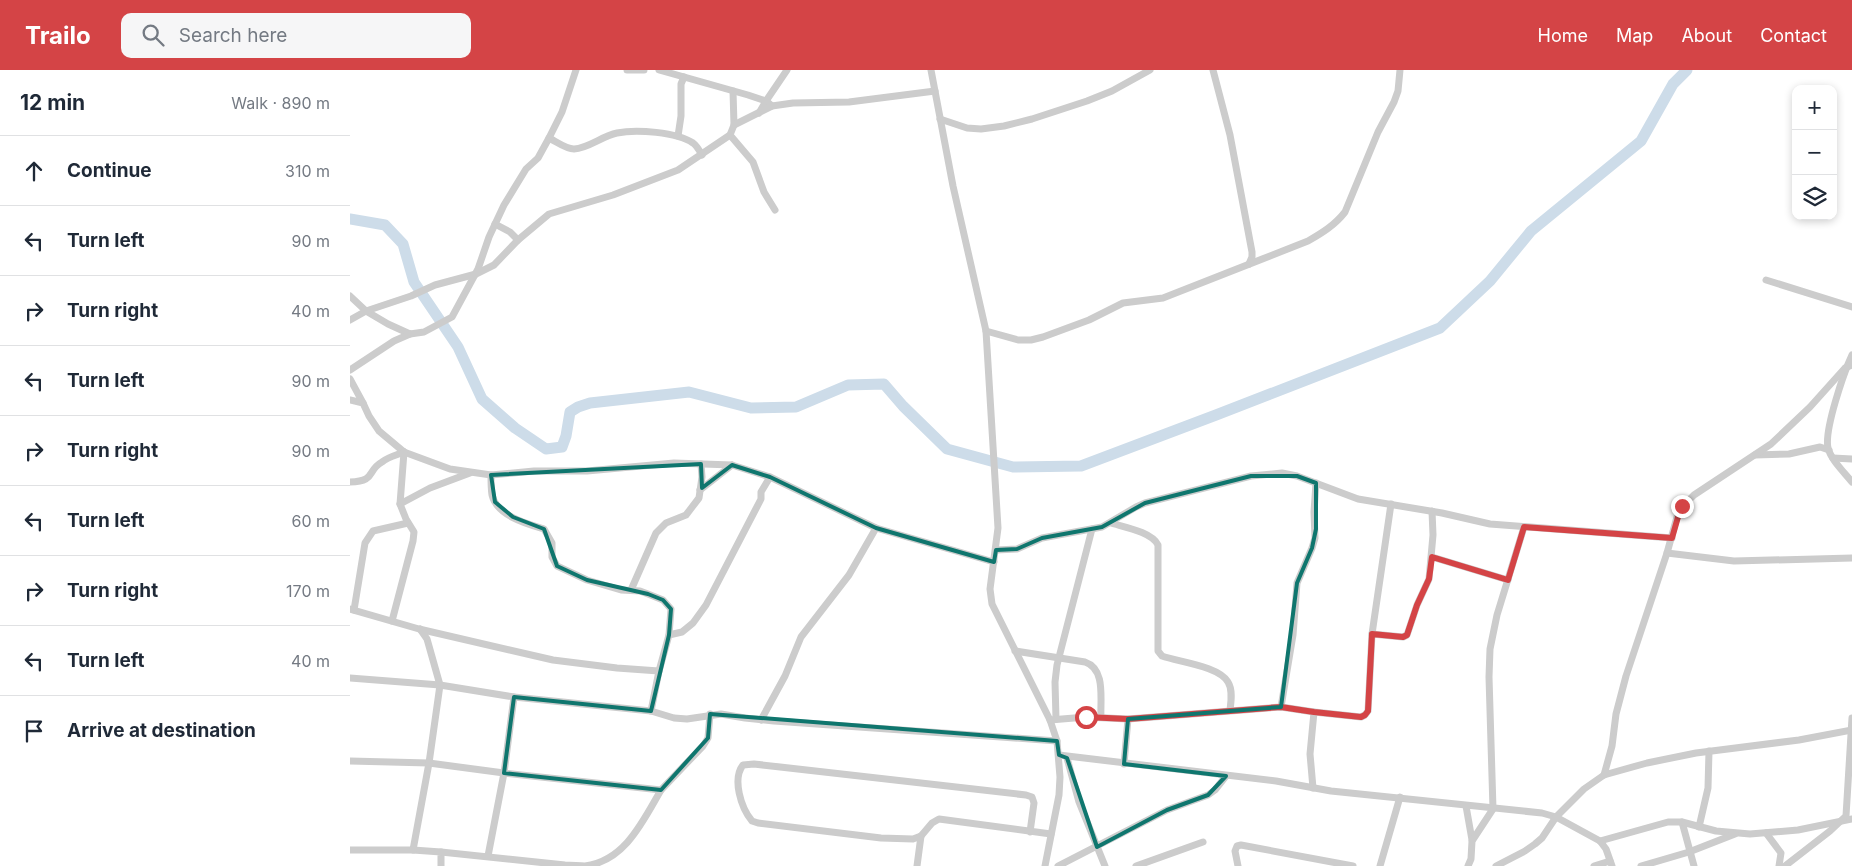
<!DOCTYPE html>
<meta charset="utf-8">
<style>
body{margin:0;font-family:Inter,sans-serif;background:#f6f6f7;color:#1f2937}
.controls{position:absolute;right:15px;top:15px;display:grid;overflow:hidden;border-radius:10px;box-shadow:0 2px 8px #0003}
.controls button{width:45px;height:45px;display:grid;place-items:center;padding:0;border:0;border-bottom:1px solid #e0e1e3;background:#fff;color:#1f2937;font:25px sans-serif}
.stop{position:absolute;width:15px;height:15px;margin:-11px;border:4px solid #d44446;border-radius:50%;background:#fff}
.stop.end{background:#d44446;border-color:#fff;box-shadow:0 1px 5px #0008}
.list{margin:0;padding:0;list-style:none}
h2{display:flex;justify-content:space-between;align-items:center;height:65px;margin:0;padding:0 20px;font-size:21px}
h2 small{font-size:16px;font-weight:400;color:#747a83}
.list li{display:grid;grid-template-columns:32px 1fr auto;gap:15px;align-items:center;box-sizing:border-box;height:70px;padding:0 20px;border-top:1px solid #e0e1e3}
.list b{display:block;font-size:19px;white-space:nowrap}
.list em{font-size:16px;font-style:normal;color:#747a83}
.icon{flex:none;width:28px;height:28px;fill:none;stroke:currentColor;stroke-width:2;stroke-linecap:round;stroke-linejoin:round}
.map{position:relative;flex:none;width:1502px;height:796px;overflow:hidden}
header{display:flex;align-items:center;gap:30px;box-sizing:border-box;height:70px;padding:0 25px;background:#d44446;color:#fff}
header strong{font-size:24px}
nav{display:flex;gap:28px;margin-inline-start:auto;font-size:18px}
.search{width:350px;height:45px;background:#f6f6f7;display:flex;align-items:center;gap:12px;box-sizing:border-box;padding:0 18px;border-radius:10px;color:#747a83;font-size:19px}
main{display:flex}
aside{flex:1;background:#fff}
.map>svg:first-child{display:block}
</style>
<header>
<strong>Trailo</strong>
<div class="search"><svg class="icon" aria-label="search" viewBox="0 0 24 24"><circle cx="10" cy="10" r="6"/><path d="M15 15l6 6"/></svg>Search here</div>
<nav><a>Home</a><a>Map</a><a>About</a><a>Contact</a></nav>
</header>
<main>
<aside>
<h2>12 min<small>Walk · 890 m</small></h2>
<ul class="list">
<li><svg class="icon" aria-label="ahead" viewBox="0 0 24 24"><path d="M12 20V5M6 11l6-6 6 6"/></svg><div><b>Continue</b></div><em>310 m</em></li>
<li><svg class="icon" aria-label="left" viewBox="0 0 24 24"><path d="M17 20v-9H6M10 6l-5 5 5 5"/></svg><div><b>Turn left</b></div><em>90 m</em></li>
<li><svg class="icon" aria-label="right" viewBox="0 0 24 24"><path d="M7 20v-9h11M14 6l5 5-5 5"/></svg><div><b>Turn right</b></div><em>40 m</em></li>
<li><svg class="icon" aria-label="left" viewBox="0 0 24 24"><path d="M17 20v-9H6M10 6l-5 5 5 5"/></svg><div><b>Turn left</b></div><em>90 m</em></li>
<li><svg class="icon" aria-label="right" viewBox="0 0 24 24"><path d="M7 20v-9h11M14 6l5 5-5 5"/></svg><div><b>Turn right</b></div><em>90 m</em></li>
<li><svg class="icon" aria-label="left" viewBox="0 0 24 24"><path d="M17 20v-9H6M10 6l-5 5 5 5"/></svg><div><b>Turn left</b></div><em>60 m</em></li>
<li><svg class="icon" aria-label="right" viewBox="0 0 24 24"><path d="M7 20v-9h11M14 6l5 5-5 5"/></svg><div><b>Turn right</b></div><em>170 m</em></li>
<li><svg class="icon" aria-label="left" viewBox="0 0 24 24"><path d="M17 20v-9H6M10 6l-5 5 5 5"/></svg><div><b>Turn left</b></div><em>40 m</em></li>
<li><svg class="icon" aria-label="arrive" viewBox="0 0 24 24"><path d="M6 21V4h12l-3 4 3 4H6"/></svg><div><b>Arrive at destination</b></div></li>
</ul>
</aside>
<div class="map">
<svg width="1502" height="796" viewBox="0 0 1502 796">
<rect width="100%" height="100%" fill="#fff"/>
<g fill="none" stroke-linecap="round" stroke-linejoin="round">
<!-- river -->
<path stroke="#cddce9" stroke-width="11" d="M0 149 35 155 53 174 64 212 108 277 132 329 165 358 196 379 212 377 216 366 220 342 228 337 240 333 339 322 401 338 446 337 498 315 534 314 553 336 597 379 663 397 731 396 866 345 1090 258 1140 211 1181 161 1291 71 1323 14 1337 0"/>
<!-- minor -->
<g stroke="#ccc" stroke-width="7">
<path d="M277 0H294"/>
<path d="M309 0 398 25 416 31 422 36"/>
<path d="M581 0 603 116 636 261 648 458 640 519 642 534 700 650 707 671 710 707 709 725 695 796"/>
<path d="M863 0 880 65 902 182V187L899 194"/>
<path d="M383 21 384 55"/>
<path d="M409 43 416 31 437 0"/>
<path d="M590 49 617 58 631 59 654 56 682 49 737 31 762 21 800 0"/>
<path d="M380 65 403 92 414 122 425 140"/>
<path d="M328 66 331 46V14L334 7"/>
<path d="M199 68C207 72 216 79 224 79 239 78 252 66 267 63 286 59 327 62 343 73 347 76 349 80 352 85"/>
<path d="M145 154 160 162 168 170"/>
<path d="M1416 210 1502 237"/>
<path d="M0 226 16 241 38 254 60 264 74 262 102 247 128 199 139 167 154 135 176 99 188 88 199 68 212 42 226 0"/>
<path d="M0 250 16 241 61 226 85 215 126 204 144 195 168 170 199 144 263 125 328 100 380 65 384 55 422 36 443 33 499 32 585 21"/>
<path d="M636 261 668 270H681L693 267 739 250 773 233 813 228 958 171C972 163 985 155 995 142L1028 62 1044 32 1048 21 1050 0"/>
<path d="M1502 285C1494 302 1474 360 1478 378 1481 390 1494 402 1502 412"/>
<path d="M0 300 44 271 60 264"/>
<path d="M0 309 13 333"/>
<path d="M0 330 13 333 19 346 29 361 54 382 100 399 141 405 184 401H237L324 393 382 395 420 407 526 458 644 492"/>
<path d="M1405 385 1439 384 1470 377 1479 380"/>
<path d="M1483 388 1502 389"/>
<path d="M141 405C141 412 141 419 142 425 147 446 177 454 194 459L202 473V487L207 496 237 510 271 520 290 521 298 524 313 530 321 539 319 565"/>
<path d="M0 412C27 411 16 401 32 392 38 387 47 385 54 382"/>
<path d="M350 420 382 395"/>
<path d="M50 434 80 418 120 403"/>
<path d="M761 453C774 457 802 462 808 475V581L812 586C829 592 869 596 878 612 883 620 881 632 880 640"/>
<path d="M646 480 667 479 692 468 752 457 786 437 795 433 901 406 932 403 947 406 1008 429 1092 443 1140 454 1322 468"/>
<path d="M1317 483 1384 491 1502 488"/>
<path d="M1082 487 1158 510"/>
<path d="M281 520 306 463 316 453 336 445 349 428 352 407 351 394"/>
<path d="M0 539 69 559 203 590 267 598 309 601"/>
<path d="M4 540 15 473 23 461 58 453"/>
<path d="M42 551 63 471 64 462 56 449 50 434 54 382"/>
<path d="M1022 564 1053 567 1057 565 1067 535 1079 509 1083 465 1082 441"/>
<path d="M665 581 735 592C756 599 750 629 751 647"/>
<path d="M0 608 90 615 164 627 301 641 324 648 337 649 371 644 395 648 424 651 707 671"/>
<path d="M931 637 943 565 947 513 962 478 965 468 964 442 966 413"/>
<path d="M301 641 309 601 319 565 332 562 343 553 356 535 411 429V422L420 407"/>
<path d="M706 649 705 612 707 595 742 459"/>
<path d="M411 650 435 606 451 567 499 505 526 458"/>
<path d="M700 650 736 647 778 649 931 637 964 642 1011 647 1015 645 1018 641 1022 564 1041 434"/>
<path d="M709 685 926 711 981 721 1192 743 1206 747 1250 771 1256 779 1262 796"/>
<path d="M717 688 729 732 755 796"/>
<path d="M0 691 79 693 154 703 311 720 353 676 358 668 360 644"/>
<path d="M774 694 778 649"/>
<path d="M1254 705 1262 676 1266 644 1276 606 1317 483 1327 447 1333 436 1344 425 1421 374 1460 337 1495 298 1502 295"/>
<path d="M963 718 960 684 964 642"/>
<path d="M1116 736 1122 770"/>
<path d="M1332 752 1344 796"/>
<path d="M1349 757 1358 718 1359 681"/>
<path d="M680 762 684 733 682 727 676 725 404 694 393 695C382 709 391 738 402 751L408 753 531 768 563 769 571 766 582 753 589 749 701 764"/>
<path d="M1416 763 1431 783 1429 796"/>
<path d="M1250 771 1318 752H1332L1366 761 1400 764 1448 760 1502 749"/>
<path d="M0 780H63L91 782V796"/>
<path d="M63 780 79 693 90 615 77 569 70 559"/>
<path d="M91 782 215 795C222 795 229 796 235 796 275 791 293 751 311 720"/>
<path d="M138 786 154 703 164 627"/>
<path d="M567 796 571 766"/>
<path d="M708 796 817 740 858 725 865 720 876 706"/>
<path d="M786 796 853 772"/>
<path d="M888 796 885 781 887 776 891 775 1003 796"/>
<path d="M1030 796 1050 727"/>
<path d="M1118 796 1121 789 1122 771 1143 739 1139 607 1140 579 1147 545 1174 457"/>
<path d="M1146 796 1175 781 1185 774 1192 768 1206 747 1234 719 1254 705 1297 693 1346 683 1449 670 1502 660"/>
<path d="M1244 796 1260 791"/>
<path d="M1291 796 1339 782 1385 764"/>
<path d="M1435 796 1480 761 1496 746 1502 648"/>
</g>
</g>
<g fill="none" stroke-linecap="round" stroke-linejoin="round">
<!-- route -->
<path stroke="#d44446" stroke-width="6" d="M736 647 778 649 931 637 964 642 1011 647 1015 645 1018 641 1022 564 1053 567 1057 565 1067 535 1079 509 1082 487 1158 510 1174 457 1322 468 1328 447 1332 436"/>
</g>
<!-- marked area -->
<path fill="none" stroke="#0f766e" stroke-width="4" stroke-linejoin="round" d="M351 394 352 418 382 395 420 407 526 458 644 492 646 480 667 479 692 468 752 457 795 433 901 406H947L966 413V459L962 478 947 513 931 637 778 649 774 694 876 706 858 725 817 740 747 777 717 688 709 685 707 671 360 644 358 668 311 720 154 703 164 627 301 641 319 565 321 539 313 530 298 524 237 510 207 496 194 459 163 447 145 432 141 405Z"/>
</svg>
<div class="controls">
<button>+</button>
<button>−</button>
<button><svg class="icon" aria-label="layers" viewBox="0 0 24 24"><path d="M12 4l9 5-9 5-9-5zM3 14l9 5 9-5"/></svg></button>
</div>
<div class="stop" style="left:736px;top:647px"></div>
<div class="stop end" style="left:1332px;top:436px"></div>
</div>
</main>
